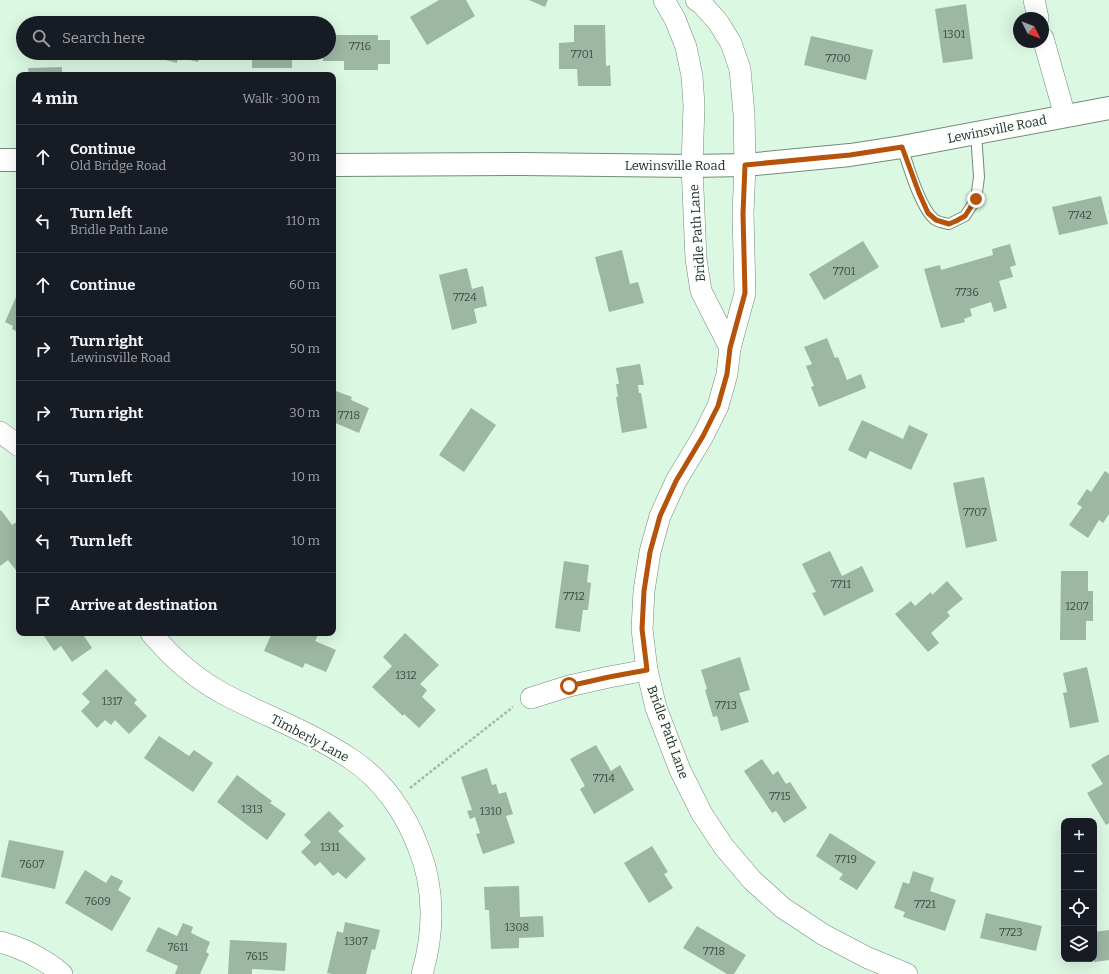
<!DOCTYPE html>
<meta charset="utf-8">
<style>
body{margin:0;font-family:Bitter,serif;background:#20242c;color:#f1f3f6}
.controls{position:absolute;right:12px;bottom:12px;display:grid;overflow:hidden;border-radius:8px;box-shadow:0 4px 16px #0002}
.controls button{width:36px;height:36px;display:grid;place-items:center;padding:0;border:0;border-bottom:1px solid #363941;background:#171b24;color:#f1f3f6;font:20px sans-serif}
.compass{position:absolute;left:1013px;top:12px;width:36px;height:36px;border-radius:50%;background:#171b24;box-shadow:0 4px 16px #0002;rotate:132deg}
.stop{position:absolute;width:12px;height:12px;margin:-9px;border:3px solid #b45309;border-radius:50%;background:#fff}
.stop.end{background:#b45309;border-color:#fff;box-shadow:0 1px 4px #0008}
.list{margin:0;padding:0;list-style:none}
h2{display:flex;justify-content:space-between;align-items:center;height:52px;margin:0;padding:0 16px;font-size:17px}
h2 small{font-size:13px;font-weight:400;color:#9ea1a6}
.list li{display:grid;grid-template-columns:26px 1fr auto;gap:12px;align-items:center;box-sizing:border-box;height:64px;padding:0 16px;border-top:1px solid #363941}
.list b{display:block;font-size:15px;white-space:nowrap}
.list p{margin:0;font-size:13px;white-space:nowrap;color:#9ea1a6}
.list em{font-size:13px;font-style:normal;color:#9ea1a6}
.icon{flex:none;width:22px;height:22px;fill:none;stroke:currentColor;stroke-width:2;stroke-linecap:round;stroke-linejoin:round}
.map{position:relative;flex:none;width:1109px;height:974px;overflow:hidden}
.search{position:absolute;background:#171b24;box-shadow:0 4px 16px #0002;left:16px;top:16px;width:320px;height:44px;display:flex;align-items:center;gap:10px;box-sizing:border-box;padding:0 14px;border-radius:22px;color:#9ea1a6;font-size:15px}
.panel{position:absolute;background:#171b24;box-shadow:0 4px 16px #0002;left:16px;top:72px;width:320px;height:564px;border-radius:8px}
.map>svg:first-child{display:block}
</style>
<div class="map">
<svg width="1109" height="974" viewBox="0 0 1109 974">
<rect width="100%" height="100%" fill="#dbf8e3"/>
<!-- building -->
<g fill="#9cb7a4">
<path d="M439 0H466L475 16 427 45 410 17Z"/>
<path d="M529 0H548L545 7Z"/>
<path d="M966 4 973 59 943 63 935 9Z"/>
<path d="M574 25H605L606 66 610 65 611 86H578L577 69H559V43L574 42Z"/>
<path d="M329 35H378V40H390V64H378V70H344V61H323V53H329Z"/>
<path d="M811 36 873 50 866 80 804 65Z"/>
<path d="M138 53H200L198 62 178 57 177 63Z"/>
<path d="M231 53H292V68H252V59H231Z"/>
<path d="M62 67V75H29L28 68Z"/>
<path d="M1101 196 1108 224 1059 235 1052 207Z"/>
<path d="M863 241 879 267 824 300 809 274Z"/>
<path d="M1010 244 1016 265 1010 267 1013 277 999 281 1007 308 994 312 991 302 970 309 972 316 964 319 965 322 941 328 924 269 940 265 941 270 993 255 992 249Z"/>
<path d="M622 250 630 284 638 282 644 303 609 312 595 257Z"/>
<path d="M467 268 472 289 483 286 487 306 474 309 477 323 452 330 439 275Z"/>
<path d="M16 297 19 299V335H17L18 332 12 329 13 326 5 322Z"/>
<path d="M827 338 835 358 838 357 847 380 861 374 866 388 819 407 811 387 814 386 806 366 812 364 804 347Z"/>
<path d="M640 364 644 385H638L639 393H641L647 428 622 433 616 397H618L616 384H619L616 368Z"/>
<path d="M333 390 352 397 351 400 369 408 359 433 333 422Z"/>
<path d="M471 408 496 425 464 472 439 455Z"/>
<path d="M862 420 903 439 909 425 928 434 911 470 870 451 866 459 848 450Z"/>
<path d="M1105 471 1109 474V514L1103 523 1099 520 1088 538 1069 525 1082 507 1077 504 1087 489 1091 492Z"/>
<path d="M984 477 997 541 966 548 953 483Z"/>
<path d="M1 510 12 525 18 521 19 522V574L8 560 0 566V511Z"/>
<path d="M830 551 842 576 862 566 874 591 824 616 812 593 816 592 802 564Z"/>
<path d="M564 561 589 565 587 582 591 583 588 610H583L580 632 555 628Z"/>
<path d="M1061 571H1088V591H1093V621H1086V640H1060Z"/>
<path d="M947 581 963 599 947 612 950 616 931 633 939 643 928 652 895 614 911 601 915 606 931 592 932 595Z"/>
<path d="M42 633H82L92 648 72 662 61 646 54 651Z"/>
<path d="M272 633H319L315 641 336 650 326 672 305 663 303 668 264 651Z"/>
<path d="M405 633 439 665 420 684 427 690 422 697 436 710 419 728 404 714 403 716 372 687 392 666 383 657Z"/>
<path d="M740 657 750 690 739 693 749 722 721 731 717 716 713 717 705 690 707 689 701 670Z"/>
<path d="M1087 667 1099 722 1070 728 1063 693 1067 692 1063 673Z"/>
<path d="M106 669 137 700 134 703 147 716 129 734 115 720 111 725 105 720 97 728 81 711 90 702 82 694Z"/>
<path d="M159 736 189 756 194 750 213 763 193 792 144 758Z"/>
<path d="M596 745 611 771 620 765 634 790 594 814 580 789 585 786 570 759Z"/>
<path d="M1109 754V823L1106 825 1087 793 1103 784 1091 765Z"/>
<path d="M762 759 773 775 778 771 786 784 790 782 807 808 784 823 776 811 772 813 744 771Z"/>
<path d="M487 768 492 785 496 784 499 794 506 792 513 814 506 816 515 843 483 854 476 834 480 833 475 817 470 819 467 811 472 810 461 777Z"/>
<path d="M237 775 272 801 270 803 286 814 267 840 217 802Z"/>
<path d="M329 811 344 826 338 831 366 859 346 879 338 872 333 876 320 862 315 866 301 852 311 842 304 835Z"/>
<path d="M830 833 876 862 857 890 839 879 843 874 816 856Z"/>
<path d="M9 840 64 851 55 889 1 877Z"/>
<path d="M652 846 668 872 664 874 673 888 649 903 624 863Z"/>
<path d="M85 870 106 883 111 875 123 881 118 890 131 898 112 931 65 903Z"/>
<path d="M913 871 934 878 930 891 956 900 945 931 903 917 905 912 894 908 903 882 909 884Z"/>
<path d="M519 886 520 917 543 916 544 937 519 938V948L491 949 489 910H485L484 887Z"/>
<path d="M986 913 1042 926 1036 951 980 938Z"/>
<path d="M345 922 380 930 375 950 372 949 366 974H332L327 973 337 931 343 933Z"/>
<path d="M183 923 193 927 191 933 210 942 206 952 209 954 200 974H175L178 966 146 951 158 927 177 936Z"/>
<path d="M697 926 746 955 734 974H727L683 948Z"/>
<path d="M1109 930V960L1094 962V932Z"/>
<path d="M230 940 287 943 285 971 252 969V974H228Z"/>
</g>
<g fill="none" stroke-linecap="round" stroke-linejoin="round">
<defs>
<path id="service" d="M902 147C908 165 920 207 934 219 938 222 944 223 949 224L965 216 976 199 979 177 976 133"/>
<g id="minor">
<path d="M664 0 675 19 686 47 692 76 694 105 692 166 696 259 701 291 730 348"/>
<path d="M696 0 702 4 718 22 731 43 740 69 744 114 745 165 743 214 745 293 730 348 727 374 718 406 703 436 676 481 660 516 650 552 644 591 642 629 647 670 656 708 680 770 702 814 724 847 752 880 783 908 824 935 868 958 907 974"/>
<path d="M1034 0 1038 18"/>
<path d="M1043 38 1065 116"/>
<path d="M0 432 19 446"/>
<path d="M151 633C171 657 195 678 222 693 265 716 311 732 351 759 383 780 406 814 419 849 435 889 434 934 422 974"/>
<path d="M531 698 569 686 609 677 647 670"/>
<path d="M0 942C23 948 44 959 62 974"/>
</g>
<g id="secondary">
<path d="M0 160H19"/>
<path d="M333 165 522 164 692 166 745 165 850 155 902 147 1109 108"/>
</g>
</defs>
<!-- service casing -->
<use href="#service" stroke="#728c79" stroke-width="12"/>
<!-- minor casing -->
<use href="#minor" stroke="#728c79" stroke-width="22"/>
<!-- secondary casing -->
<use href="#secondary" stroke="#728c79" stroke-width="24"/>
<!-- path -->
<path stroke="#a2b9a8" stroke-width="2.5" stroke-dasharray="3 2" stroke-linecap="butt" d="M410 788 513 707"/>
<!-- service -->
<use href="#service" stroke="#fff" stroke-width="10"/>
<!-- minor -->
<use href="#minor" stroke="#fff" stroke-width="21"/>
<!-- secondary -->
<use href="#secondary" stroke="#fff" stroke-width="22"/>
</g>
<g fill="none" stroke-linecap="round" stroke-linejoin="round">
<!-- route -->
<path stroke="#b45309" stroke-width="5" d="M569 686 609 677 647 670 642 629 644 591 650 552 660 516 676 481 703 436 718 406 727 374 730 348 745 293 743 214 745 165 850 155 902 147 919 193 928 213 936 220 949 224 956 221 965 216 976 199"/>
</g>
<g text-anchor="middle" dominant-baseline="central" stroke-width="4" stroke-linejoin="round" paint-order="stroke">
<!-- number labels -->
<g font-size="11" fill="#3e4c42">
<text x="954" y="34">1301</text>
<text x="360" y="46">7716</text>
<text x="582" y="54">7701</text>
<text x="838" y="58">7700</text>
<text x="1080" y="215">7742</text>
<text x="844" y="271">7701</text>
<text x="967" y="292">7736</text>
<text x="465" y="297">7724</text>
<text x="349" y="415">7718</text>
<text x="975" y="512">7707</text>
<text x="841" y="584">7711</text>
<text x="574" y="596">7712</text>
<text x="1077" y="606">1207</text>
<text x="406" y="675">1312</text>
<text x="112" y="701">1317</text>
<text x="726" y="705">7713</text>
<text x="604" y="778">7714</text>
<text x="780" y="796">7715</text>
<text x="252" y="809">1313</text>
<text x="491" y="811">1310</text>
<text x="330" y="847">1311</text>
<text x="846" y="859">7719</text>
<text x="32" y="864">7607</text>
<text x="98" y="901">7609</text>
<text x="925" y="904">7721</text>
<text x="517" y="927">1308</text>
<text x="1011" y="932">7723</text>
<text x="356" y="941">1307</text>
<text x="178" y="947">7611</text>
<text x="714" y="951">7718</text>
<text x="257" y="956">7615</text>
</g>
<!-- street labels -->
<g font-size="13" fill="#1e2921" stroke="#f9fefa">
<text transform="translate(997 129) rotate(-11)">Lewinsville Road</text>
<text x="675" y="165">Lewinsville Road</text>
<text transform="translate(697 233) rotate(-94)">Bridle Path Lane</text>
<text transform="translate(668 732) rotate(70)">Bridle Path Lane</text>
<text transform="translate(310 738) rotate(28)">Timberly Lane</text>
</g>
</g>
</svg>
<div class="controls">
<button>+</button>
<button>−</button>
<button><svg class="icon" aria-label="locate" viewBox="0 0 24 24"><circle cx="12" cy="12" r="6"/><path d="M12 2v4M12 18v4M2 12h4M18 12h4"/></svg></button>
<button><svg class="icon" aria-label="layers" viewBox="0 0 24 24"><path d="M12 4l9 5-9 5-9-5zM3 14l9 5 9-5"/></svg></button>
</div>
<svg class="compass" viewBox="-18 -18 36 36"><path d="M0-13l5 13h-10z" fill="#e53935"/><path d="M0 13l5-13h-10z" fill="#9ea1a6"/></svg>
<div class="stop" style="left:569px;top:686px"></div>
<div class="stop end" style="left:976px;top:199px"></div>
<div class="search"><svg class="icon" aria-label="search" viewBox="0 0 24 24"><circle cx="10" cy="10" r="6"/><path d="M15 15l6 6"/></svg>Search here</div>
<section class="panel">
<h2>4 min<small>Walk · 300 m</small></h2>
<ul class="list">
<li><svg class="icon" aria-label="ahead" viewBox="0 0 24 24"><path d="M12 20V5M6 11l6-6 6 6"/></svg><div><b>Continue</b><p>Old Bridge Road</p></div><em>30 m</em></li>
<li><svg class="icon" aria-label="left" viewBox="0 0 24 24"><path d="M17 20v-9H6M10 6l-5 5 5 5"/></svg><div><b>Turn left</b><p>Bridle Path Lane</p></div><em>110 m</em></li>
<li><svg class="icon" aria-label="ahead" viewBox="0 0 24 24"><path d="M12 20V5M6 11l6-6 6 6"/></svg><div><b>Continue</b></div><em>60 m</em></li>
<li><svg class="icon" aria-label="right" viewBox="0 0 24 24"><path d="M7 20v-9h11M14 6l5 5-5 5"/></svg><div><b>Turn right</b><p>Lewinsville Road</p></div><em>50 m</em></li>
<li><svg class="icon" aria-label="right" viewBox="0 0 24 24"><path d="M7 20v-9h11M14 6l5 5-5 5"/></svg><div><b>Turn right</b></div><em>30 m</em></li>
<li><svg class="icon" aria-label="left" viewBox="0 0 24 24"><path d="M17 20v-9H6M10 6l-5 5 5 5"/></svg><div><b>Turn left</b></div><em>10 m</em></li>
<li><svg class="icon" aria-label="left" viewBox="0 0 24 24"><path d="M17 20v-9H6M10 6l-5 5 5 5"/></svg><div><b>Turn left</b></div><em>10 m</em></li>
<li><svg class="icon" aria-label="arrive" viewBox="0 0 24 24"><path d="M6 21V4h12l-3 4 3 4H6"/></svg><div><b>Arrive at destination</b></div></li>
</ul>
</section>
</div>
